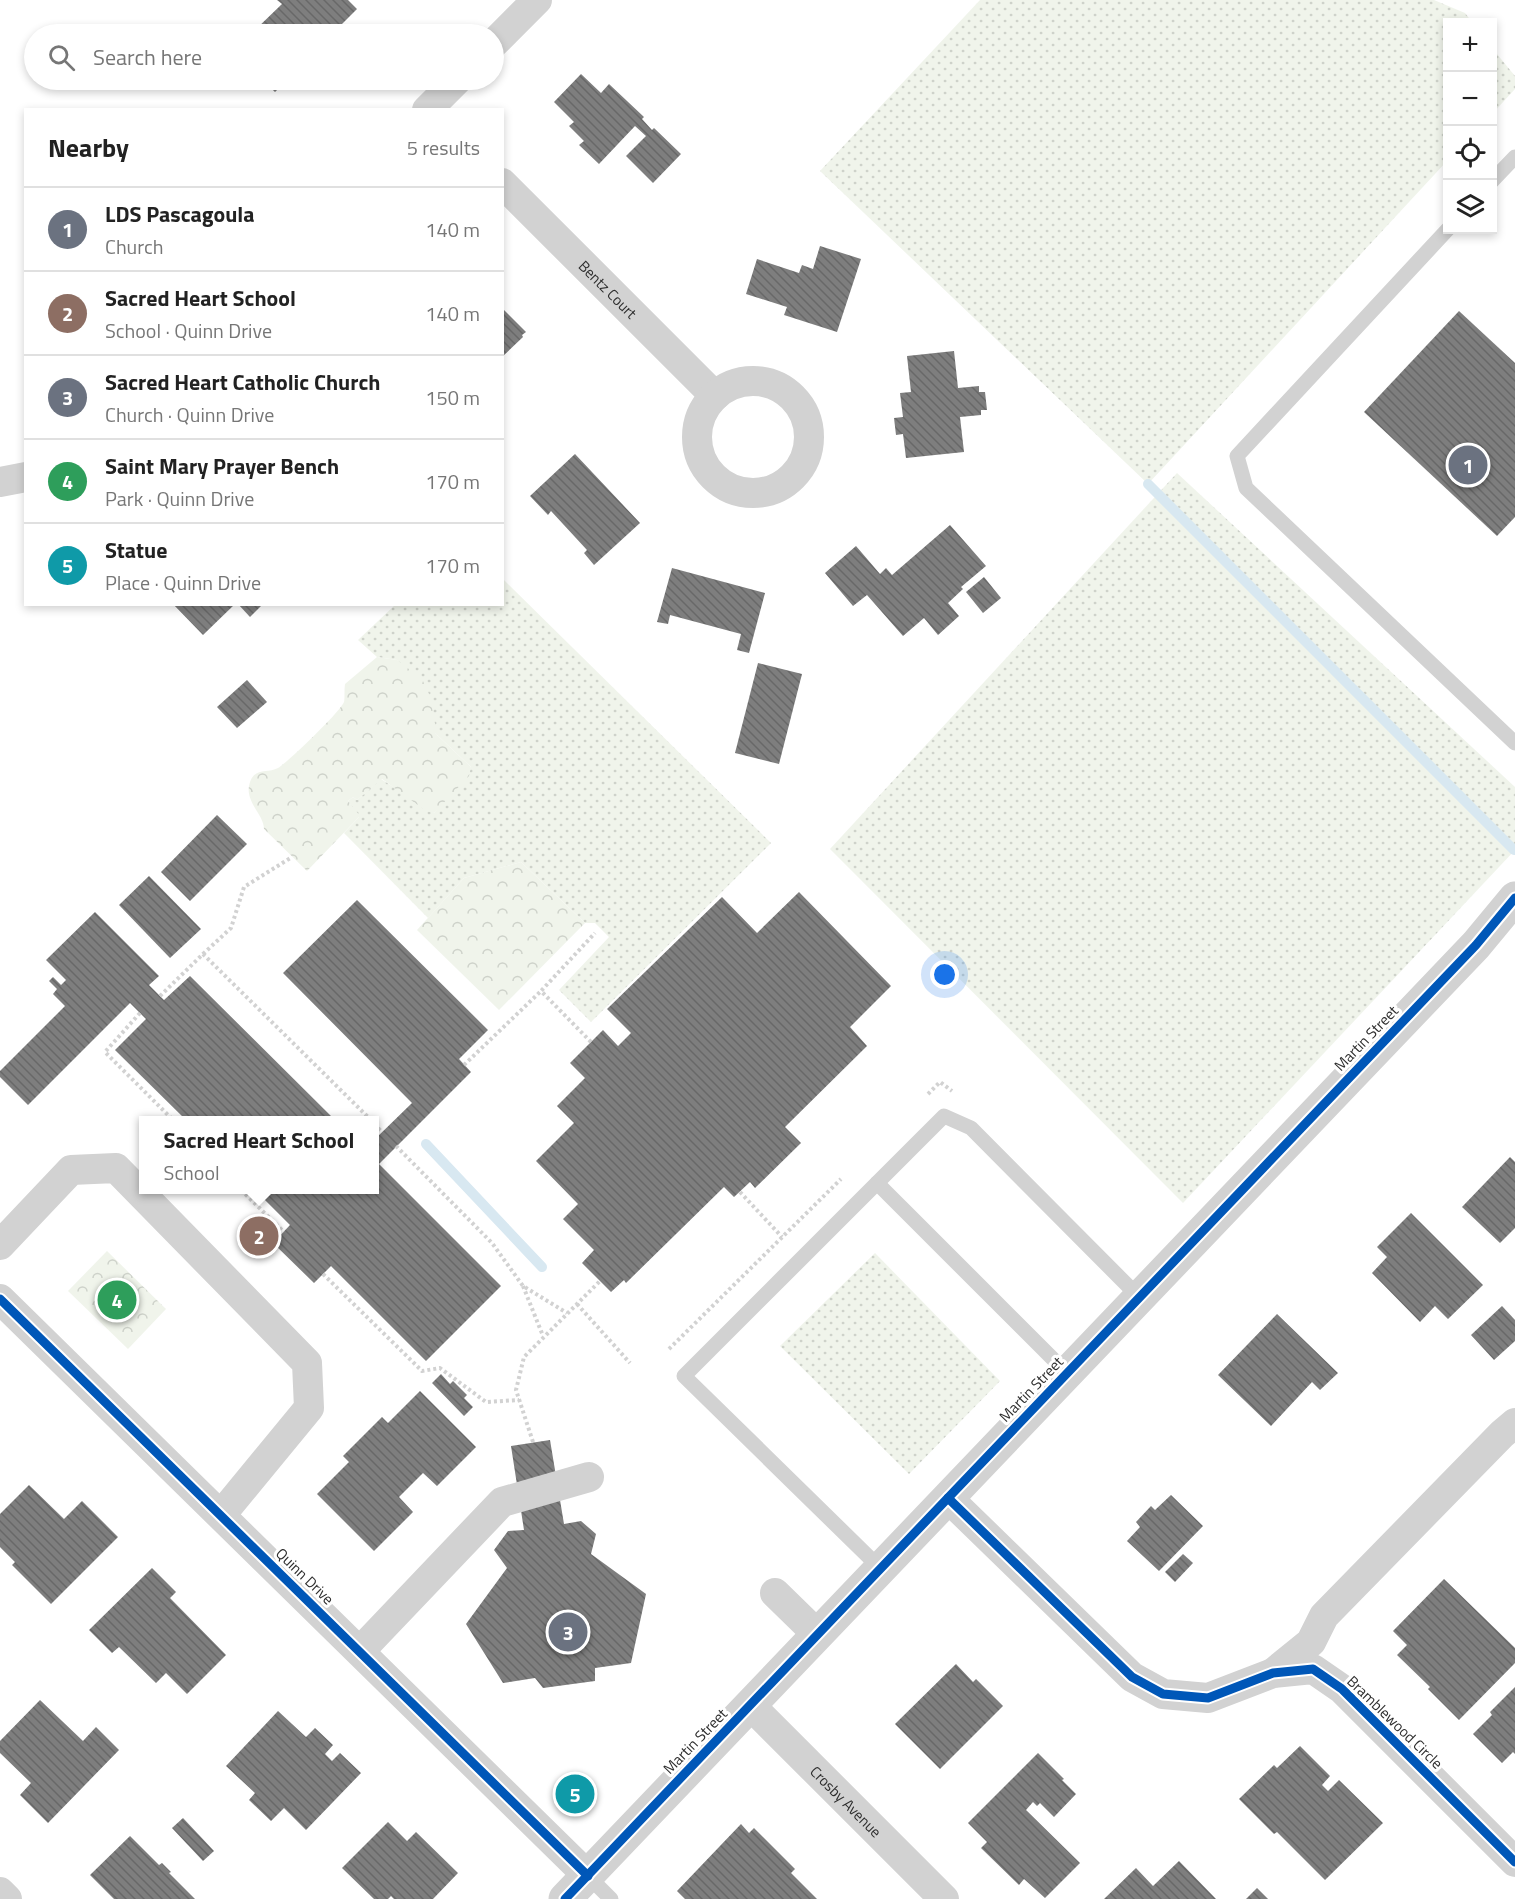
<!DOCTYPE html>
<meta charset="utf-8">
<style>
body{margin:0;font-family:"Titillium Web",sans-serif;background:#f2f2f2;color:#222}
.controls{position:absolute;right:18px;top:18px;display:grid;overflow:hidden;border-radius:0px;box-shadow:0 3px 9px #0003}
.controls button{width:54px;height:54px;display:grid;place-items:center;padding:0;border:0;border-bottom:2px solid #e0e0e0;background:#fff;color:#222;font:30px sans-serif}
.you{position:absolute;left:945px;top:975px;width:21px;height:21px;margin:-15px;border:4px solid #fff;border-radius:50%;background:#1a73e8;box-shadow:0 0 0 9px #1a73e833}
.badge{display:grid;place-items:center;width:39px;height:39px;border-radius:50%;background:#ea580c;color:#fff;font-size:20px;font-weight:700}
.pin{position:absolute;translate:-50% -50%;border:3px solid #fff;box-shadow:0 2px 6px #0006}
.popup{position:absolute;left:139px;top:1116px;width:240px;height:78px;box-sizing:border-box;display:grid;place-content:center;border-radius:0px;background:#fff;filter:drop-shadow(0 2px 4px #0005);font-size:20px;white-space:nowrap;color:#767676}
.popup b{font-size:22px;color:#222}
.popup::after{content:'';position:absolute;left:50%;top:100%;margin-left:-12px;border:12px solid transparent;border-top-color:#fff}
.list{margin:0;padding:0;list-style:none}
h2{display:flex;justify-content:space-between;align-items:center;height:78px;margin:0;padding:0 24px;font-size:26px}
h2 small{font-size:20px;font-weight:400;color:#767676}
.list li{display:grid;grid-template-columns:39px 1fr auto;gap:18px;align-items:center;box-sizing:border-box;height:84px;padding:0 24px;border-top:2px solid #e0e0e0}
.list b{display:block;font-size:22px;white-space:nowrap}
.list p{margin:0;font-size:20px;white-space:nowrap;color:#767676}
.list em{font-size:20px;font-style:normal;color:#767676}
.icon{flex:none;width:33px;height:33px;fill:none;stroke:currentColor;stroke-width:2;stroke-linecap:round;stroke-linejoin:round}
.map{position:relative;flex:none;width:1515px;height:1899px;overflow:hidden}
.search{position:absolute;background:#fff;box-shadow:0 3px 9px #0003;left:24px;top:24px;width:480px;height:66px;display:flex;align-items:center;gap:15px;box-sizing:border-box;padding:0 21px;border-radius:33px;color:#767676;font-size:22px}
.panel{position:absolute;background:#fff;box-shadow:0 3px 9px #0003;left:24px;top:108px;width:480px;height:498px;border-radius:0px}
.map>svg:first-child{display:block}
</style>
<div class="map">
<svg width="1515" height="1899" viewBox="0 0 1515 1899">
<defs>
<pattern id="grass-dots" width="8" height="8" patternUnits="userSpaceOnUse" patternTransform="scale(1.5)"><rect width="8" height="8" fill="#f0f4eb"/><path d="M2 2h.1M6 6h.1" fill="none" stroke="#ced2ca" stroke-width="1.8" stroke-linecap="round"/></pattern>
<pattern id="forest-crowns" width="20" height="18" patternUnits="userSpaceOnUse" patternTransform="scale(1.5)"><rect width="20" height="18" fill="#f0f4eb"/><path d="M2 6a3 3 0 1 1 6 0M12 15a3 3 0 1 1 6 0" fill="none" stroke="#ced2ca"/></pattern>
<pattern id="building-back-hatch" width="6" height="6" patternUnits="userSpaceOnUse" patternTransform="scale(1.5)"><rect width="6" height="6" fill="#7e7e7e"/><path d="M-1 5l2 2M0 0l6 6M5-1l2 2" fill="none" stroke="#686868"/></pattern>
</defs>
<rect width="100%" height="100%" fill="#fff"/>
<!-- grass -->
<g fill="url(#grass-dots)">
<path d="M980 0H1434L1465 13 1472 22H1448L1447 161 1148 484 820 171Z"/>
<path d="M1492 48 1515 76V89L1493 113Z"/>
<path d="M1177 473 1515 787V850L1183 1203 830 849Z"/>
<path d="M503 579 771 843 591 1022 559 990 609 937 595 923H585L521 862 464 878 428 918 344 833 359 817 348 801 353 797 357 800 381 779 434 813 471 767 435 733V724L397 660 377 657 358 640 395 605 502 604Z"/>
<path d="M875 1253 1000 1381 909 1474 780 1346Z"/>
</g>
<!-- forest -->
<g fill="url(#forest-crowns)">
<path d="M377 657 397 660 422 679 430 696 435 724V733L471 767 469 776 434 813 426 811 382 779 357 800 353 797 348 801 360 816 307 871 264 829C264 815 246 803 249 786 253 766 267 774 278 768 287 763 341 711 344 702 345 697 344 690 345 684Z"/>
<path d="M521 862 585 923 499 1010 417 930 464 878Z"/>
<path d="M107 1251 166 1309 128 1349 68 1291Z"/>
</g>
<g fill="none" stroke-linecap="round" stroke-linejoin="round">
<!-- stream -->
<g stroke="#d8e8f1" stroke-width="10">
<path d="M1148 484 1514 850"/>
<path d="M426 1144 542 1267"/>
</g>
</g>
<!-- building -->
<g fill="url(#building-back-hatch)">
<path d="M277 0H348L357 9 334 32 336 34H251L282 4Z"/>
<path d="M581 74 601 93 609 84 644 117 642 119 652 130 654 128 681 154 653 183 626 156 646 136 635 126 599 164 579 145 584 141 569 126 574 122 554 102Z"/>
<path d="M263 80H301L294 86 291 83 286 89 282 85 275 92Z"/>
<path d="M820 246 861 259 837 332 784 315 787 307 746 294 757 259 799 273 802 265 813 269Z"/>
<path d="M502 308 526 332 522 335 523 337 502 357Z"/>
<path d="M1459 311 1515 363V517L1497 536 1364 412Z"/>
<path d="M954 351 958 388 979 386V392H985L987 410H981V415L960 417 964 452 906 458 903 434 896 435 894 418 903 417 900 393 911 392 907 356Z"/>
<path d="M575 454 640 523 594 565 584 553 587 550 551 511 548 515 530 496Z"/>
<path d="M950 525 986 566 961 587 963 589 948 603 959 616 938 635 924 618 903 636 867 595 853 606 825 573 856 546 880 574 886 568 892 575Z"/>
<path d="M672 568 765 593 749 653 737 650 741 634 670 615 668 624 657 622Z"/>
<path d="M984 577 1001 598 983 613 966 592Z"/>
<path d="M173 604H235L203 635Z"/>
<path d="M238 604H263L250 617Z"/>
<path d="M758 663 802 674 779 764 735 753Z"/>
<path d="M247 680 267 702 237 728 217 707Z"/>
<path d="M217 815 247 844 190 901 161 872Z"/>
<path d="M149 876 201 929 170 958 119 905Z"/>
<path d="M799 892 891 986 850 1027 867 1046 785 1127 801 1143 755 1188 750 1182 734 1197 724 1187 626 1283 624 1280 611 1292 582 1263 594 1250 563 1219 578 1204 536 1161 574 1123 557 1106 585 1078 570 1063 603 1030 618 1046 631 1033 607 1009 722 897 757 933Z"/>
<path d="M357 900 488 1030 459 1059 471 1072 379 1164 501 1286 426 1361 331 1266 314 1283 273 1243 290 1225 255 1190H374V1140L412 1103 283 973Z"/>
<path d="M95 912 159 976 149 985 164 1000 190 976 335 1120H186L115 1050 146 1019 130 1003 28 1105 0 1077V1071L65 1006 53 994 57 989 49 981 53 977 61 985 66 980 46 960Z"/>
<path d="M1510 1157 1515 1162V1228L1500 1243 1462 1207Z"/>
<path d="M1411 1213 1483 1285 1448 1319 1435 1306 1420 1322 1372 1273 1387 1257 1377 1247Z"/>
<path d="M1502 1306 1515 1320V1341L1494 1360 1471 1335Z"/>
<path d="M1277 1314 1338 1373 1320 1390 1312 1382 1271 1426 1218 1375Z"/>
<path d="M441 1374 450 1384 453 1381 467 1395 464 1398 473 1407 464 1416 432 1383Z"/>
<path d="M420 1391 476 1447 437 1486 423 1473 399 1497 413 1512 374 1551 317 1494 349 1462 343 1456 382 1417 388 1423Z"/>
<path d="M550 1440 564 1524 581 1521 596 1534 591 1554 646 1594 631 1663 595 1668V1681L543 1688 535 1678 503 1683 466 1624 507 1568 494 1550 508 1531 524 1530 511 1446Z"/>
<path d="M29 1485 64 1519 82 1501 118 1537 51 1604 12 1565 15 1562 0 1547V1514Z"/>
<path d="M1171 1495 1203 1526 1159 1571 1127 1541 1140 1527 1136 1522 1151 1506 1155 1510Z"/>
<path d="M1183 1554 1193 1563 1175 1582 1165 1572Z"/>
<path d="M152 1568 176 1592 170 1598 226 1655 187 1694 166 1673 156 1683 119 1647 112 1653 89 1630Z"/>
<path d="M1444 1579 1515 1648V1663L1459 1720 1428 1689 1430 1687 1397 1655 1407 1645 1393 1631Z"/>
<path d="M956 1664 973 1682 976 1679 1003 1706 940 1769 895 1724Z"/>
<path d="M1515 1687V1754L1513 1752 1502 1763 1473 1734 1492 1715 1490 1712Z"/>
<path d="M40 1700 83 1741 96 1727 119 1750 48 1823 20 1795 31 1783 0 1753V1741Z"/>
<path d="M278 1711 306 1737 315 1728 333 1745 325 1754 332 1761 340 1753 361 1773 306 1830 284 1808 271 1821 249 1800 255 1793 226 1766Z"/>
<path d="M1300 1746 1330 1776 1322 1785 1328 1791 1339 1780 1383 1823 1325 1880 1277 1832 1274 1834 1239 1799 1274 1765 1277 1768Z"/>
<path d="M1038 1753 1064 1779 1062 1780 1076 1794 1054 1817 1040 1803 1037 1806 1033 1802 1026 1810 1080 1863 1045 1898 1024 1879 1019 1885 981 1848 987 1842 968 1823Z"/>
<path d="M183 1818 214 1851 203 1861 172 1828Z"/>
<path d="M388 1822 407 1841 416 1832 458 1873 433 1899H394L391 1896 388 1899H374L342 1868Z"/>
<path d="M741 1824 749 1833 754 1828 795 1869 791 1873 817 1899H685L677 1891Z"/>
<path d="M130 1836 159 1865 162 1863 171 1872 169 1873 195 1899H114L90 1875Z"/>
<path d="M1179 1861 1216 1899H1104L1136 1868 1153 1886Z"/>
<path d="M1257 1888 1268 1899H1246Z"/>
</g>
<g fill="none" stroke-linecap="round" stroke-linejoin="round">
<!-- path -->
<g stroke="#d2d2d2" stroke-width="4" stroke-dasharray="3 3" stroke-linecap="butt">
<path d="M203 954 231 928 244 887 292 857"/>
<path d="M160 996 203 954 371 1120"/>
<path d="M140 1013 105 1052 173 1120"/>
<path d="M591 1042 541 991 595 933"/>
<path d="M464 1065 541 991"/>
<path d="M928 1094 940 1082 952 1091"/>
<path d="M374 1124 382 1132"/>
<path d="M396 1146 492 1243 523 1286 567 1313"/>
<path d="M241 1190 284 1232"/>
<path d="M740 1192 782 1237"/>
<path d="M323 1274 422 1371 440 1368 486 1402 519 1400"/>
<path d="M523 1286 543 1336"/>
<path d="M577 1304 630 1363"/>
<path d="M669 1349 841 1179"/>
<path d="M533 1442 516 1390 524 1357 600 1281"/>
</g>
<!-- service -->
<g stroke="#d2d2d2" stroke-width="15">
<path d="M1492 181 1515 157"/>
<path d="M1448 229 1237 456 1246 488 1515 743"/>
<path d="M877 1183 1067 1373"/>
<path d="M880 1568 684 1376 944 1116 971 1128 1139 1297"/>
<path d="M588 1876 611 1899"/>
</g>
<!-- minor -->
<g stroke="#d2d2d2" stroke-width="30">
<path d="M494 43 537 0"/>
<path d="M427 110 457 80"/>
<path id="s1" d="M502 183 715 396"/>
<circle cx="753" cy="437" r="56"/>
<path d="M0 482 26 477"/>
<path d="M0 1245 71 1170 116 1168 307 1363 309 1408 221 1515"/>
<path d="M0 1299 588 1876"/>
<path d="M948 1498 1132 1677 1163 1694 1208 1698 1273 1673 1313 1669 1342 1689 1515 1862"/>
<path d="M775 1593 817 1634"/>
<path d="M360 1651 502 1502 589 1477"/>
<path d="M1273 1673 1311 1642 1324 1616 1502 1434 1515 1423"/>
<path id="s2" d="M750 1705 944 1899"/>
<path d="M0 1892 7 1899"/>
</g>
<!-- tertiary -->
<path stroke="#d2d2d2" stroke-width="33" d="M565 1899 1476 945 1515 898"/>
<defs>
<g id="cycleway">
<path d="M0 1299 588 1876"/>
<path d="M948 1498 1132 1677 1163 1694 1208 1698 1273 1673 1313 1669 1342 1689 1515 1862"/>
<path d="M565 1899 1476 945 1515 898"/>
</g>
</defs>
<!-- cycleway casing -->
<use href="#cycleway" stroke="#fff" stroke-width="13"/>
<!-- cycleway -->
<use href="#cycleway" stroke="#0057b8" stroke-width="9"/>
</g>
<g text-anchor="middle" dominant-baseline="central" stroke-width="6" stroke-linejoin="round" paint-order="stroke">
<!-- street labels -->
<g font-size="15" fill="#2d2d2d" stroke="#fff">
<text stroke="none"><textPath href="#s1" startOffset="150">Bentz Court</textPath></text>
<text transform="translate(1366 1038) rotate(-46)">Martin Street</text>
<text transform="translate(1031 1389) rotate(-46)">Martin Street</text>
<text transform="translate(305 1576) rotate(44)">Quinn Drive</text>
<text transform="translate(1395 1722) rotate(44)">Bramblewood Circle</text>
<text transform="translate(695 1741) rotate(-46)">Martin Street</text>
<text stroke="none"><textPath href="#s2" startOffset="136">Crosby Avenue</textPath></text>
</g>
</g>
</svg>
<div class="controls">
<button>+</button>
<button>−</button>
<button><svg class="icon" aria-label="locate" viewBox="0 0 24 24"><circle cx="12" cy="12" r="6"/><path d="M12 2v4M12 18v4M2 12h4M18 12h4"/></svg></button>
<button><svg class="icon" aria-label="layers" viewBox="0 0 24 24"><path d="M12 4l9 5-9 5-9-5zM3 14l9 5 9-5"/></svg></button>
</div>
<div class="you"></div>
<div class="pin badge" style="left:1468px;top:465px;background:#6b7280">1</div>
<div class="pin badge" style="left:259px;top:1236px;background:#8d6e63">2</div>
<div class="popup"><b>Sacred Heart School</b>School</div>
<div class="pin badge" style="left:568px;top:1632px;background:#6b7280">3</div>
<div class="pin badge" style="left:117px;top:1300px;background:#2e9e5b">4</div>
<div class="pin badge" style="left:575px;top:1794px;background:#0f9aa8">5</div>
<div class="search"><svg class="icon" aria-label="search" viewBox="0 0 24 24"><circle cx="10" cy="10" r="6"/><path d="M15 15l6 6"/></svg>Search here</div>
<section class="panel">
<h2>Nearby<small>5 results</small></h2>
<ul class="list">
<li><span class="badge" style="background:#6b7280">1</span><div><b>LDS Pascagoula</b><p>Church</p></div><em>140 m</em></li>
<li><span class="badge" style="background:#8d6e63">2</span><div><b>Sacred Heart School</b><p>School · Quinn Drive</p></div><em>140 m</em></li>
<li><span class="badge" style="background:#6b7280">3</span><div><b>Sacred Heart Catholic Church</b><p>Church · Quinn Drive</p></div><em>150 m</em></li>
<li><span class="badge" style="background:#2e9e5b">4</span><div><b>Saint Mary Prayer Bench</b><p>Park · Quinn Drive</p></div><em>170 m</em></li>
<li><span class="badge" style="background:#0f9aa8">5</span><div><b>Statue</b><p>Place · Quinn Drive</p></div><em>170 m</em></li>
</ul>
</section>
</div>
